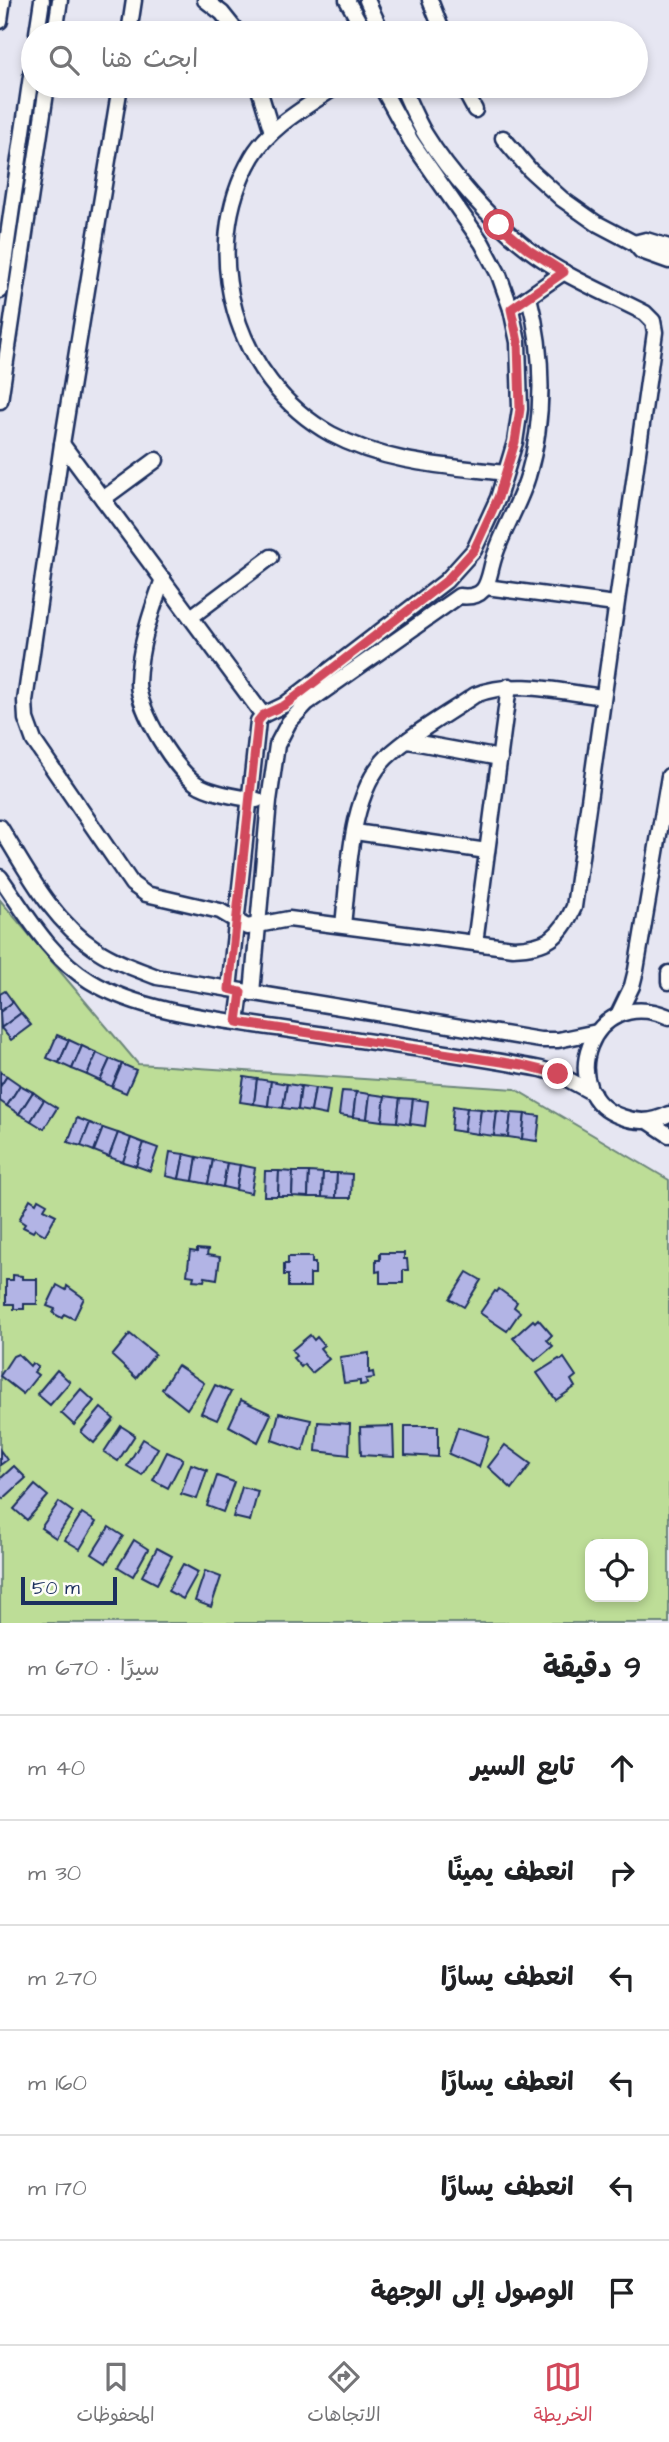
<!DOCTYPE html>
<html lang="ar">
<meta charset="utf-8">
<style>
body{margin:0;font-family:"Architects Daughter","Playpen Sans Arabic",sans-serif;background:#f2f2f2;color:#202124;direction:rtl}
.controls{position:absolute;right:21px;bottom:21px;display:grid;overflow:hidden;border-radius:14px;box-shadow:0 4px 10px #0003}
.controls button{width:63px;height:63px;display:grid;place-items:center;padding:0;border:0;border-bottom:2px solid #e0e0e0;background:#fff;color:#202124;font:35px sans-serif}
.scale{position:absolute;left:21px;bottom:18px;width:96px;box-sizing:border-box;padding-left:7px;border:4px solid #1b2f5e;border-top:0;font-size:19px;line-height:24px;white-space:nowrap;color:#1b2f5e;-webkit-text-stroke:5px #fdfcf7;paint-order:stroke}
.stop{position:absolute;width:21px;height:21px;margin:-16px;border:5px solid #d1495b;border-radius:50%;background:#fff}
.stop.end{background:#d1495b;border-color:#fff;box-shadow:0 2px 7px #0008}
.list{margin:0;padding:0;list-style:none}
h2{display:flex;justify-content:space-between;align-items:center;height:91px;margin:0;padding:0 28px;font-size:30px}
h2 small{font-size:23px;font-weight:400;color:#757577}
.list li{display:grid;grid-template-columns:46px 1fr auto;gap:21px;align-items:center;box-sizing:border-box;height:105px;padding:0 28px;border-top:2px solid #e0e0e0}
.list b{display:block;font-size:26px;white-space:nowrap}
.list em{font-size:23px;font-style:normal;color:#757577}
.icon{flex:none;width:38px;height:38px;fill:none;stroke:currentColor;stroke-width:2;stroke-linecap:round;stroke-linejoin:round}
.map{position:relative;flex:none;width:669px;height:1623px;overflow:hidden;direction:ltr}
.search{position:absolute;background:#fff;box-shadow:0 4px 10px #0003;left:21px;right:21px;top:21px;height:77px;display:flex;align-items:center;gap:18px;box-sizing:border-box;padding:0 24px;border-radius:38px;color:#757577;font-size:26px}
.sheet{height:721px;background:#fff}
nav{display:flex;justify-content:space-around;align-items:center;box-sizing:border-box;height:98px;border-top:2px solid #e0e0e0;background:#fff;font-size:19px;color:#757577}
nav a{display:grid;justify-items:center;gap:4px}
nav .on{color:#d1495b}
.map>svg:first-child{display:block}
</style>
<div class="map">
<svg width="669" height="1623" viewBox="0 0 669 1623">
<rect width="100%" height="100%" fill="#e6e6f2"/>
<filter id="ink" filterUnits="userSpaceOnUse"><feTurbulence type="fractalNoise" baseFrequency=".0143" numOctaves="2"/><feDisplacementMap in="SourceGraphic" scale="14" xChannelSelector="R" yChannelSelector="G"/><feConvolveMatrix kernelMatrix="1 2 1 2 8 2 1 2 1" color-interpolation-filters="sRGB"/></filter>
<g filter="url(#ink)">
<!-- green -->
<path fill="#bddd97" stroke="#6c867a" stroke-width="2" fill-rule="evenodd" d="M0 900 138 1064 515 1089 669 1180V1623H0ZM590 1544H643V1597H590Z"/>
<!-- building -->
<g fill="#b2b4e5" stroke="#1b2f5e" stroke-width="2">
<path d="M5 991 13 1002 0 1012V994Z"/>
<path d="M13 1002 21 1013 1 1028 0 1012Z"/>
<path d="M21 1013 31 1025 11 1040 1 1028Z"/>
<path d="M57 1035 69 1040 59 1063 47 1058Z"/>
<path d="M69 1040 82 1046 72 1069 59 1063Z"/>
<path d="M82 1046 97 1053 87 1075 72 1069Z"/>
<path d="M97 1053 110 1059 100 1081 87 1075Z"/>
<path d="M110 1059 122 1064 112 1087 100 1081Z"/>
<path d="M122 1064 136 1070 126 1093 112 1087Z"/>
<path d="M0 1072 7 1076 0 1087Z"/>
<path d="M7 1076 20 1085 7 1106 0 1101V1087Z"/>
<path d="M244 1077 257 1079 254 1104 240 1102Z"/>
<path d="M257 1079 271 1081 268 1106 254 1104Z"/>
<path d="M271 1081 287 1084 283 1108 268 1106Z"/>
<path d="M287 1084 301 1086 298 1110 283 1108Z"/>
<path d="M20 1085 33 1092 19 1114 7 1106Z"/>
<path d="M301 1086 315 1088 311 1112 298 1110Z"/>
<path d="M315 1088 330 1090 326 1115 311 1112Z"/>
<path d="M342 1091 356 1092 353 1117 339 1115Z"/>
<path d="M33 1092 44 1100 31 1121 19 1114Z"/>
<path d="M356 1092 370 1094 367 1119 353 1117Z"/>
<path d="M370 1094 385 1096 382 1121 367 1119Z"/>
<path d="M385 1096 400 1098 397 1122 382 1121Z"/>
<path d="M400 1098 413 1099 410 1124 397 1122Z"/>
<path d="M413 1099 428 1101 425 1126 410 1124Z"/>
<path d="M44 1100 57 1108 44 1129 31 1121Z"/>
<path d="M453 1106 467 1108 464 1132 451 1130Z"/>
<path d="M467 1108 481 1109 478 1134 464 1132Z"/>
<path d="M481 1109 497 1111 494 1136 478 1134Z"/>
<path d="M497 1111 511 1113 508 1137 494 1136Z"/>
<path d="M511 1113 525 1114 522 1139 508 1137Z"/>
<path d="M525 1114 540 1116 537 1141 522 1139Z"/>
<path d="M77 1118 90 1123 81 1146 68 1142Z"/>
<path d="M90 1123 103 1128 94 1151 81 1146Z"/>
<path d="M103 1128 118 1133 109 1157 94 1151Z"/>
<path d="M118 1133 131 1138 123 1162 109 1157Z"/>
<path d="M131 1138 144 1143 136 1166 123 1162Z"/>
<path d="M144 1143 158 1148 150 1171 136 1166Z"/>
<path d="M170 1152 184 1154 179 1179 166 1176Z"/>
<path d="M184 1154 197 1157 193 1181 179 1179Z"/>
<path d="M197 1157 213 1160 208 1184 193 1181Z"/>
<path d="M213 1160 227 1163 223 1187 208 1184Z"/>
<path d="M227 1163 240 1165 236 1190 223 1187Z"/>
<path d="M240 1165 255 1168 251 1193 236 1190Z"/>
<path d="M265 1171H279L278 1196H264Z"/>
<path d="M279 1171 293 1172 292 1196H278Z"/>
<path d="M293 1172H309L308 1197 292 1196Z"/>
<path d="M309 1172 323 1173 322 1197H308Z"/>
<path d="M323 1173H337L336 1198 322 1197Z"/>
<path d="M337 1173 352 1174 351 1198H336Z"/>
<path d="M30 1199 36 1203 38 1199 47 1204 44 1209 56 1215 45 1235 35 1229 33 1232 23 1227 25 1224 19 1220Z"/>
<path d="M197 1249 208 1250 207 1255 220 1257 217 1279 205 1277 204 1281 193 1280 194 1276 187 1275 190 1251 197 1252Z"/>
<path d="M380 1253H404V1259H407L408 1270H403V1283H380V1271L376 1272V1260H380Z"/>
<path d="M288 1257H312V1263H315V1274H310V1287H288V1275H284V1264H288Z"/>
<path d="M467 1272 481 1280 464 1307 450 1299Z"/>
<path d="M13 1275 22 1276V1279H37V1304H24V1309H14V1304H6V1280H13Z"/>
<path d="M57 1285 66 1290 67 1286 84 1298 74 1319 64 1314 62 1318 53 1313 55 1309 47 1306Z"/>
<path d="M499 1289 517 1302 514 1307 520 1312 507 1331 480 1313 495 1291 497 1292Z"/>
<path d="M538 1319 552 1335 547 1340 553 1346 535 1361 513 1338 533 1320 535 1322Z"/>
<path d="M130 1334 155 1354 136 1378 112 1356Z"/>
<path d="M310 1335 314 1340 317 1337 324 1345 320 1348 329 1359 312 1373 304 1364 301 1367 293 1358 296 1356 292 1350Z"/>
<path d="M369 1353V1373L373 1372 374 1378 366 1379 367 1384 360 1385V1381L344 1383 340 1357Z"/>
<path d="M18 1354 30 1366 32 1363 38 1367 34 1372 38 1375 23 1394 0 1376 13 1356Z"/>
<path d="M564 1358 576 1376 571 1380 575 1387 556 1400 537 1373 559 1359 561 1360Z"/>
<path d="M177 1365 204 1383 187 1409 162 1389Z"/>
<path d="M57 1370 70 1382 50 1405 37 1394Z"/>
<path d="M215 1385 231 1392 217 1420 201 1413Z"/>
<path d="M81 1389 94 1401 74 1425 61 1413Z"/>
<path d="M241 1400 271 1414 258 1442 229 1426Z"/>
<path d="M101 1408 114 1419 94 1443 81 1432Z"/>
<path d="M279 1413 311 1420 303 1451 272 1440Z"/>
<path d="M318 1422 350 1424 349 1455 316 1451Z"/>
<path d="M121 1426 135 1435 118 1461 104 1452Z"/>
<path d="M393 1426 394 1457 361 1455 360 1427Z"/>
<path d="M405 1426H438V1457L405 1455Z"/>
<path d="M458 1427 489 1437 479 1467 449 1454Z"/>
<path d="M143 1439 158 1448 142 1475 127 1466Z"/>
<path d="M505 1445 531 1464 512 1489 488 1467Z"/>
<path d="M0 1450 7 1460 0 1465Z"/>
<path d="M167 1452 183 1459 168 1488 153 1480Z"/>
<path d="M191 1464 207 1470 197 1499 181 1494Z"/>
<path d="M14 1466 26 1478 3 1499 0 1496V1479Z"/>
<path d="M217 1476 234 1482 223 1512 207 1506Z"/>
<path d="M35 1485 48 1496 27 1520 14 1509Z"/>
<path d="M242 1487 258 1491 250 1521 233 1517Z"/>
<path d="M59 1502 73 1512 56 1538 41 1528Z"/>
<path d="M82 1513 96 1522 80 1549 65 1540Z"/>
<path d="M109 1527 123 1536 106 1563 92 1554Z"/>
<path d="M134 1540 148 1549 133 1576 118 1567Z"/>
<path d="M157 1548 172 1556 157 1584 142 1576Z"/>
<path d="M183 1564 198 1572 183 1599 168 1591Z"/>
<path d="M205 1571 221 1577 211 1607 195 1601Z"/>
</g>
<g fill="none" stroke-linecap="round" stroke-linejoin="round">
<defs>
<g id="minor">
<path d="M205 0 222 13 238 33"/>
<path d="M347 0 365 33"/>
<path d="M367 0 382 33"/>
<path d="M430 0 443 33"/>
<path d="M0 21 3 0"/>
<path d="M37 33 42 0"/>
<path d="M55 33 60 0"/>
<path d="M129 33 134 0"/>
<path d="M120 86 62 444 25 701 26 719 34 741 132 884 146 894 220 911 247 927 289 919 513 948C547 947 560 938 574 907L655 332 653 321 645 313C606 293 563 276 528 249 491 221 449 173 425 134 416 119 409 102 402 86"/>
<path d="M258 86 272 132"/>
<path d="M337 86C308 106 270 126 252 157 197 251 235 381 331 434 385 463 445 466 505 473"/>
<path d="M462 86 475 110"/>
<path d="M503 138 530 170 562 199 596 223 634 243 641 251 669 261"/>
<path d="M634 243 646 240 669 247"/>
<path d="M0 291 33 62"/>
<path d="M511 309 564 272"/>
<path d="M0 401 47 86"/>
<path d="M62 444 263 715"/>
<path d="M103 499 156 460"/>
<path d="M163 579C151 612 139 647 138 683 138 710 176 773 200 786 214 793 242 798 257 800"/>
<path d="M486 587 615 604"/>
<path d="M191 617 271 557"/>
<path d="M408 741 500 758"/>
<path d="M0 827C27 871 52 921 97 950 115 962 136 969 157 977L540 1040H558L597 1032"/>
<path d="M355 832 487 851"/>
<path d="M0 877C26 914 50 957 90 981 142 1013 223 1020 284 1029 369 1042 456 1053 541 1069L558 1074 593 1093"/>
<path d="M343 925C349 874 349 794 387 757 413 733 446 715 475 695 515 679 561 692 603 697"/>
<path d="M475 943 509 686"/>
<path d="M669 973V982"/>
<path d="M229 989 258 721 263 715 284 705 446 581 474 550 498 498 515 442 520 409 518 342 511 309 499 275 482 243 411 141 381 86"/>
<path d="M252 993 269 801 277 745 289 722 307 703 459 596C491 600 487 577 495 555 504 528 520 503 528 476 545 419 544 354 529 297"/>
<path d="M618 1015 632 986 636 970 669 776"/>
<path d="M669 1017C589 983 554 1095 622 1117 638 1123 654 1122 669 1114"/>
<path d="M237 1022 241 992"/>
<path d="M648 1121 669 1135"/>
</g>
</defs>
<!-- minor casing -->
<use href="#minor" stroke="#1b2f5e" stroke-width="19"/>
<!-- minor -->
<use href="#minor" stroke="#fdfcf7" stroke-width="14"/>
</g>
</g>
<g fill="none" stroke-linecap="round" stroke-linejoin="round" filter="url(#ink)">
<!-- route -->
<path stroke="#d1495b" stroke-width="9" d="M499 225 529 250 564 272 511 309 518 342 520 409 515 442 498 498 474 550 446 581 285 705 263 715 258 721 229 989 241 992 237 1022 522 1065 558 1074"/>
</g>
</svg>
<div class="controls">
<button><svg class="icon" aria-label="locate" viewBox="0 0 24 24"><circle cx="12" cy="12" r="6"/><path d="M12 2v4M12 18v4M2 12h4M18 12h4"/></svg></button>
</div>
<div class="scale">50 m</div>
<div class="stop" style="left:499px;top:225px"></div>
<div class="stop end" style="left:558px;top:1074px"></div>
<div class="search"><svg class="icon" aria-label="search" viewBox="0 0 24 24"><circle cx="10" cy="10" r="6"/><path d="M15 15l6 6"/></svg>ابحث هنا</div>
</div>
<section class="sheet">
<h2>9 دقيقة<small>سيرًا · 670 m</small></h2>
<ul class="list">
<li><svg class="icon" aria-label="ahead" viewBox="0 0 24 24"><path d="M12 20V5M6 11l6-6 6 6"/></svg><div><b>تابع السير</b></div><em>40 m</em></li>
<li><svg class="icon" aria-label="right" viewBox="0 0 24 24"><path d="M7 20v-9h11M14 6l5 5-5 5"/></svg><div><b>انعطف يمينًا</b></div><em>30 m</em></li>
<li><svg class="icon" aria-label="left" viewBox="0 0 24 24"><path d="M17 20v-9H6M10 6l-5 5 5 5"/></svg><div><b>انعطف يسارًا</b></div><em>270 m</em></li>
<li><svg class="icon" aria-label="left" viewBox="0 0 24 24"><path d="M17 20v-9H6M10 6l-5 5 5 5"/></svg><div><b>انعطف يسارًا</b></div><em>160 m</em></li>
<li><svg class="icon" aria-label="left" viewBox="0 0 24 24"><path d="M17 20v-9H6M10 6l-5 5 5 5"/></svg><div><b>انعطف يسارًا</b></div><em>170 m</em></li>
<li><svg class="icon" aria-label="arrive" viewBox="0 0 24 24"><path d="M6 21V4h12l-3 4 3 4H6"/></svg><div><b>الوصول إلى الوجهة</b></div></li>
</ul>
</section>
<nav>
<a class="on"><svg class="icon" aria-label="map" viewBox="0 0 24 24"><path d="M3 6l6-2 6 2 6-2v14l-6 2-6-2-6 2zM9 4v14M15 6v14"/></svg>الخريطة</a>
<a><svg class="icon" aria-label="directions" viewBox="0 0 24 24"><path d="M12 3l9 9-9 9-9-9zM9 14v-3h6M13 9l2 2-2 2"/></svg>الاتجاهات</a>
<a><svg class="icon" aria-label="saved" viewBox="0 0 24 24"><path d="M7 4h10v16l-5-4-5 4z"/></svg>المحفوظات</a>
</nav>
